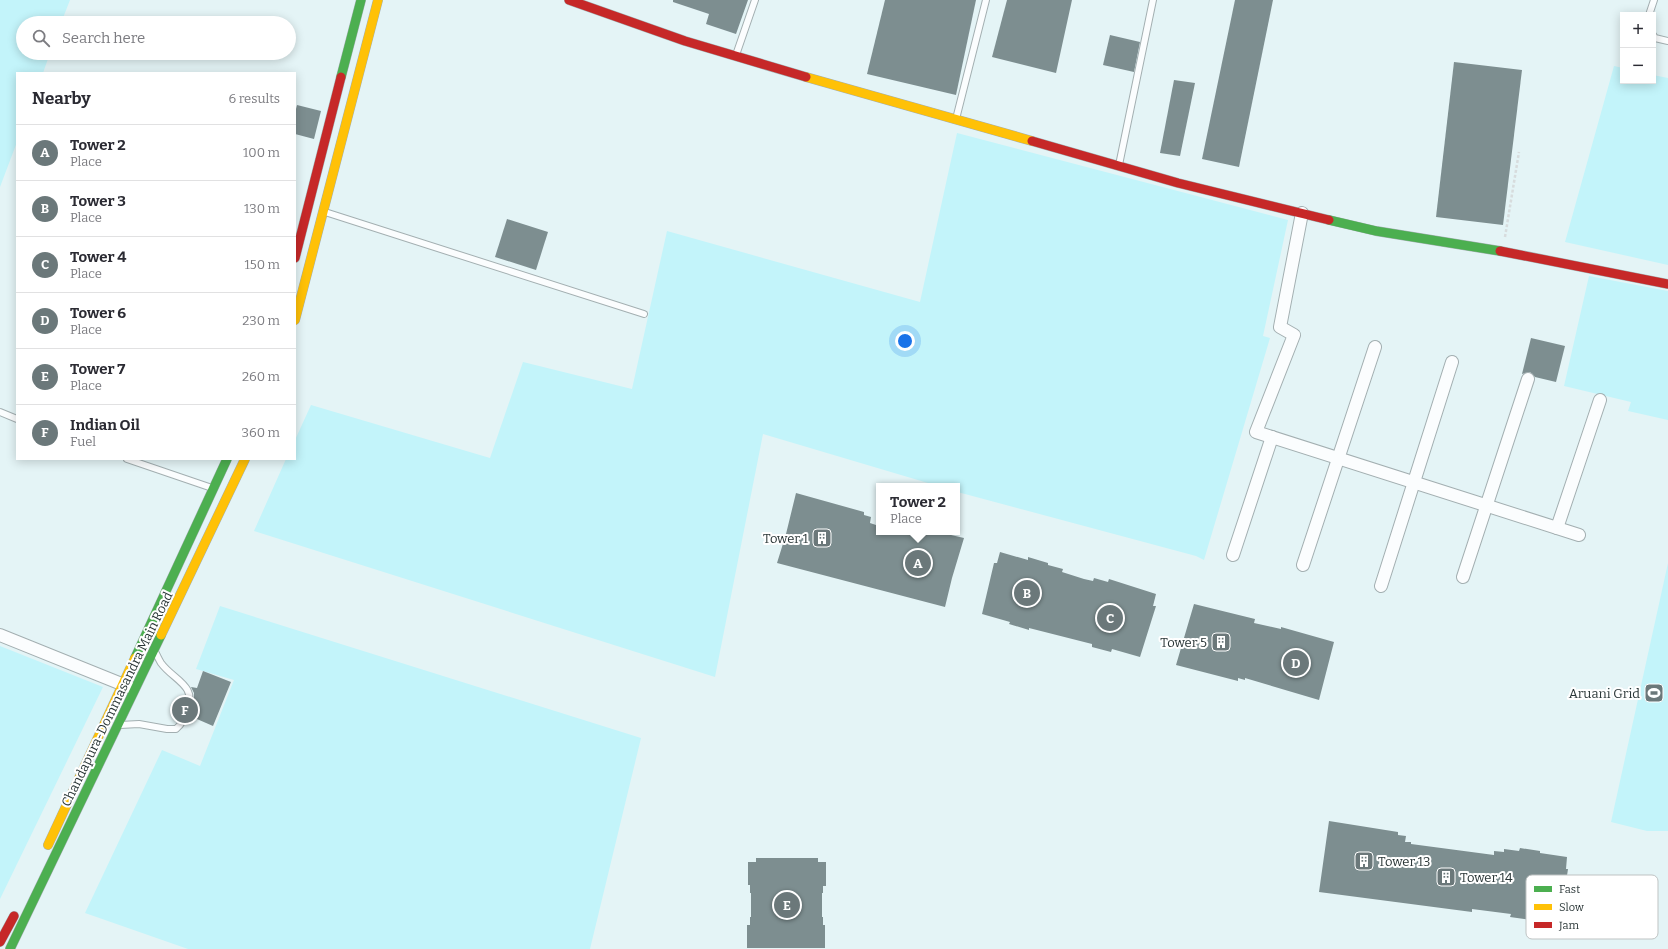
<!DOCTYPE html>
<meta charset="utf-8">
<style>
body{margin:0;font-family:Bitter,serif;background:#f2f2f3;color:#2b2b33}
.controls{position:absolute;right:12px;top:12px;display:grid;overflow:hidden;border-radius:0px;box-shadow:0 2px 10px #0003}
.controls button{width:36px;height:36px;display:grid;place-items:center;padding:0;border:0;border-bottom:1px solid #e1e1e2;background:#fff;color:#2b2b33;font:20px sans-serif}
.you{position:absolute;left:905px;top:341px;width:14px;height:14px;margin:-10px;border:3px solid #fff;border-radius:50%;background:#1a73e8;box-shadow:0 0 0 6px #1a73e833}
.badge{display:grid;place-items:center;width:26px;height:26px;border-radius:50%;background:#6b787a;color:#fff;font-size:13px;font-weight:700}
.pin{position:absolute;translate:-50% -50%;border:2px solid #fff;box-shadow:0 1px 4px #0006}
.popup{position:absolute;left:876px;top:483px;width:84px;height:52px;box-sizing:border-box;display:grid;place-content:center;border-radius:0px;background:#fff;filter:drop-shadow(0 1px 3px #0005);font-size:13px;white-space:nowrap;color:#7c7c81}
.popup b{font-size:15px;color:#2b2b33}
.popup::after{content:'';position:absolute;left:50%;top:100%;margin-left:-8px;border:8px solid transparent;border-top-color:#fff}
.list{margin:0;padding:0;list-style:none}
h2{display:flex;justify-content:space-between;align-items:center;height:52px;margin:0;padding:0 16px;font-size:17px}
h2 small{font-size:13px;font-weight:400;color:#7c7c81}
.list li{display:grid;grid-template-columns:26px 1fr auto;gap:12px;align-items:center;box-sizing:border-box;height:56px;padding:0 16px;border-top:1px solid #e1e1e2}
.list b{display:block;font-size:15px;white-space:nowrap}
.list p{margin:0;font-size:13px;white-space:nowrap;color:#7c7c81}
.list em{font-size:13px;font-style:normal;color:#7c7c81}
.icon{flex:none;width:22px;height:22px;fill:none;stroke:currentColor;stroke-width:2;stroke-linecap:round;stroke-linejoin:round}
.map{position:relative;flex:none;width:1668px;height:949px;overflow:hidden}
.search{position:absolute;background:#fff;box-shadow:0 2px 10px #0003;left:16px;top:16px;width:280px;height:44px;display:flex;align-items:center;gap:10px;box-sizing:border-box;padding:0 14px;border-radius:22px;color:#7c7c81;font-size:15px}
.panel{position:absolute;background:#fff;box-shadow:0 2px 10px #0003;left:16px;top:72px;width:280px;height:388px;border-radius:0px}
.map>svg:first-child{display:block}
</style>
<div class="map">
<svg width="1668" height="949" viewBox="0 0 1668 949">
<rect width="100%" height="100%" fill="#e4f4f6"/>
<!-- green -->
<g fill="#c3f4fa">
<path d="M0 0H70L61 23H23V53H50L43 73H17V142L0 187Z"/>
<path d="M1614 66 1623 68V81H1653V75L1668 78V265L1565 242Z"/>
<path d="M957 133 1288 220 1263 336 1270 338 1204 560 1196 556 965 494 957 492V486H938L763 434 715 677 254 531 286 459H295V440L311 405 490 458 523 362 632 389 667 231 920 302Z"/>
<path d="M1589 276 1668 291V420L1628 411 1631 402 1564 386Z"/>
<path d="M1668 563V831H1647L1611 822Z"/>
<path d="M220 606 641 738 590 949H188L85 913 162 750 200 766 234 680 196 669Z"/>
<path d="M0 646 103 687 0 899Z"/>
</g>
<!-- building -->
<g fill="#7d8e90">
<path d="M673 0H748L736 34 706 24 709 14 673 2Z"/>
<path d="M885 0H976L956 95 867 74Z"/>
<path d="M1007 0H1072L1056 73 992 57Z"/>
<path d="M1235 0H1273L1239 167 1202 159Z"/>
<path d="M1110 35 1140 42 1134 72 1103 65Z"/>
<path d="M1454 62 1522 70 1503 225 1436 217Z"/>
<path d="M1174 80 1195 83 1180 156 1160 153Z"/>
<path d="M297 105 321 111 314 139 295 134V113Z"/>
<path d="M507 219 548 232 536 270 495 257Z"/>
<path d="M1531 338 1565 346 1556 382 1535 377 1530 372 1522 374Z"/>
<path d="M796 493 864 512V515L871 517 870 523 879 526V532H938L964 538 952 578 945 607 777 563 786 534Z"/>
<path d="M1000 552 1028 560V557L1048 563V565L1063 569 1062 572 1084 579 1093 581 1094 578 1108 582 1109 579 1156 594 1153 606H1156L1140 657 1112 649 1111 652 1092 647V644L1029 628V630L1009 624 1010 622 982 614 994 563H997Z"/>
<path d="M1194 604 1255 619 1254 623 1281 629V627L1334 642 1319 700 1245 678V680L1238 678V681L1176 665Z"/>
<path d="M203 671 231 682 213 726 190 716 194 702V693L191 687 197 688Z"/>
<path d="M1329 821 1398 832V835L1406 836 1405 842H1411V844L1494 855V851L1504 852V849L1519 851 1520 848 1540 851V853L1567 857 1566 869H1568L1562 909H1561L1559 921 1532 918 1531 920 1510 917 1511 914 1472 909V912L1319 892Z"/>
<path d="M756 858H818V862H826V886H823V893H822V917H823V925H825V948H747V925H750V917H751V893H750V885H748V862H756Z"/>
</g>
<g fill="none" stroke-linecap="round" stroke-linejoin="round">
<defs>
<g id="lane">
<path d="M1649 15 1654 0"/>
<path d="M1653 35 1655 38 1668 41"/>
<path d="M736 55 755 0"/>
<path d="M956 119 986 0"/>
<path d="M1119 165 1153 0"/>
<path d="M325 212 644 314"/>
<path d="M0 412 17 419"/>
<path d="M127 459 212 488"/>
<path d="M120 725 139 724 167 729H176C182 724 184 719 187 711 198 685 173 680 161 663 159 660 157 655 155 652"/>
</g>
<g id="street">
<path d="M1302 213 1280 327 1294 335 1256 432 1579 535"/>
<path d="M1557 528 1600 400"/>
<path d="M1233 555 1272 437"/>
<path d="M1303 565 1375 347"/>
<path d="M1463 577 1528 379"/>
<path d="M1381 586 1452 362"/>
<path d="M0 635 129 687"/>
</g>
<g id="fast">
<path d="M341 77 361 0"/>
<path d="M1329 220 1376 231 1500 251"/>
<path d="M135 658 227 459"/>
<path d="M10 949 161 635"/>
</g>
<g id="slow">
<path d="M806 77 1032 141"/>
<path d="M295 320 378 0"/>
<path d="M161 635 245 459"/>
<path d="M48 845 135 658"/>
</g>
<g id="jam">
<path d="M569 0 685 41 806 77"/>
<path d="M1032 141 1178 183 1329 220"/>
<path d="M1500 251 1668 284"/>
<path d="M295 258 341 77"/>
<path d="M0 942 14 916"/>
</g>
</defs>
<!-- lane casing -->
<use href="#lane" stroke="#a3afb1" stroke-width="8"/>
<!-- street casing -->
<use href="#street" stroke="#a3afb1" stroke-width="14"/>
<!-- fast casing -->
<use href="#fast" stroke="#a3afb1" stroke-width="10"/>
<!-- slow casing -->
<use href="#slow" stroke="#a3afb1" stroke-width="10"/>
<!-- jam casing -->
<use href="#jam" stroke="#a3afb1" stroke-width="10"/>
<!-- path -->
<path stroke="#d7dcdd" stroke-width="2.5" stroke-dasharray="3 2" stroke-linecap="butt" d="M1505 237 1519 152"/>
<!-- lane -->
<use href="#lane" stroke="#fbfdfe" stroke-width="6"/>
<!-- street -->
<use href="#street" stroke="#fbfdfe" stroke-width="12"/>
<!-- fast -->
<use href="#fast" stroke="#4caf50" stroke-width="9"/>
<!-- slow -->
<use href="#slow" stroke="#ffc107" stroke-width="9"/>
<!-- jam -->
<use href="#jam" stroke="#c62828" stroke-width="9"/>
</g>
<!-- icons -->
<defs>
<symbol id="building-square" viewBox="-11 -11 22 22"><rect x="-9" y="-9" width="18" height="18" rx="4" fill="#6b787a" stroke="#fff"/><path d="M-4-6H4V6H1V3H-1V6H-4ZM-2.5-4.3h1.7v1.8h-1.7ZM.8-4.3h1.7v1.8H.8ZM-2.5-1h1.7V.8h-1.7ZM.8-1h1.7V.8H.8Z" fill="#fff"/></symbol>
<symbol id="stadium-square" viewBox="-11 -11 22 22"><rect x="-9" y="-9" width="18" height="18" rx="4" fill="#6b787a" stroke="#fff"/><path d="M0-5a6.5 5 0 1 0 0 10a6.5 5 0 1 0 0-10ZM-3.5-1.8h7v3.6h-7Z" fill="#fff"/></symbol>
</defs>
<g fill-rule="evenodd">
<use href="#building-square" x="811" y="527" width="22" height="22"/>
<use href="#building-square" x="1210" y="631" width="22" height="22"/>
<use href="#stadium-square" x="1643" y="682" width="22" height="22"/>
<use href="#building-square" x="1353" y="850" width="22" height="22"/>
<use href="#building-square" x="1435" y="866" width="22" height="22"/>
</g>
<g text-anchor="middle" dominant-baseline="central" stroke-width="4" stroke-linejoin="round" paint-order="stroke">
<!-- poi labels -->
<g font-size="13" fill="#2a3637" stroke="#fff" text-anchor="end">
<text x="808" y="538">Tower 1</text>
<text x="1207" y="642">Tower 5</text>
<text x="1640" y="693">Aruani Grid</text>
<text x="1378" y="861" text-anchor="start">Tower 13</text>
<text x="1460" y="877" text-anchor="start">Tower 14</text>
</g>
<!-- street labels -->
<g font-size="13" fill="#2a3637" stroke="#fff">
<text transform="translate(117 699) rotate(-64)">Chandapura-Dommasandra Main Road</text>
</g>
</g>
<!-- legend -->
<rect x="1526" y="875" width="132" height="64" rx="6" fill="#fff" stroke="#bfc3c3" stroke-width="1"/>
<rect x="1534" y="886" width="18" height="6" fill="#4caf50"/>
<rect x="1534" y="904" width="18" height="6" fill="#ffc107"/>
<rect x="1534" y="922" width="18" height="6" fill="#c62828"/>
<g font-size="11" fill="#2a3637">
<text x="1559" y="893">Fast</text>
<text x="1559" y="911">Slow</text>
<text x="1559" y="929">Jam</text>
</g>
</svg>
<div class="controls">
<button>+</button>
<button>−</button>
</div>
<div class="you"></div>
<div class="pin badge" style="left:918px;top:563px">A</div>
<div class="popup"><b>Tower 2</b>Place</div>
<div class="pin badge" style="left:1027px;top:593px">B</div>
<div class="pin badge" style="left:1110px;top:618px">C</div>
<div class="pin badge" style="left:1296px;top:663px">D</div>
<div class="pin badge" style="left:787px;top:905px">E</div>
<div class="pin badge" style="left:185px;top:710px">F</div>
<div class="search"><svg class="icon" aria-label="search" viewBox="0 0 24 24"><circle cx="10" cy="10" r="6"/><path d="M15 15l6 6"/></svg>Search here</div>
<section class="panel">
<h2>Nearby<small>6 results</small></h2>
<ul class="list">
<li><span class="badge">A</span><div><b>Tower 2</b><p>Place</p></div><em>100 m</em></li>
<li><span class="badge">B</span><div><b>Tower 3</b><p>Place</p></div><em>130 m</em></li>
<li><span class="badge">C</span><div><b>Tower 4</b><p>Place</p></div><em>150 m</em></li>
<li><span class="badge">D</span><div><b>Tower 6</b><p>Place</p></div><em>230 m</em></li>
<li><span class="badge">E</span><div><b>Tower 7</b><p>Place</p></div><em>260 m</em></li>
<li><span class="badge">F</span><div><b>Indian Oil</b><p>Fuel</p></div><em>360 m</em></li>
</ul>
</section>
</div>
